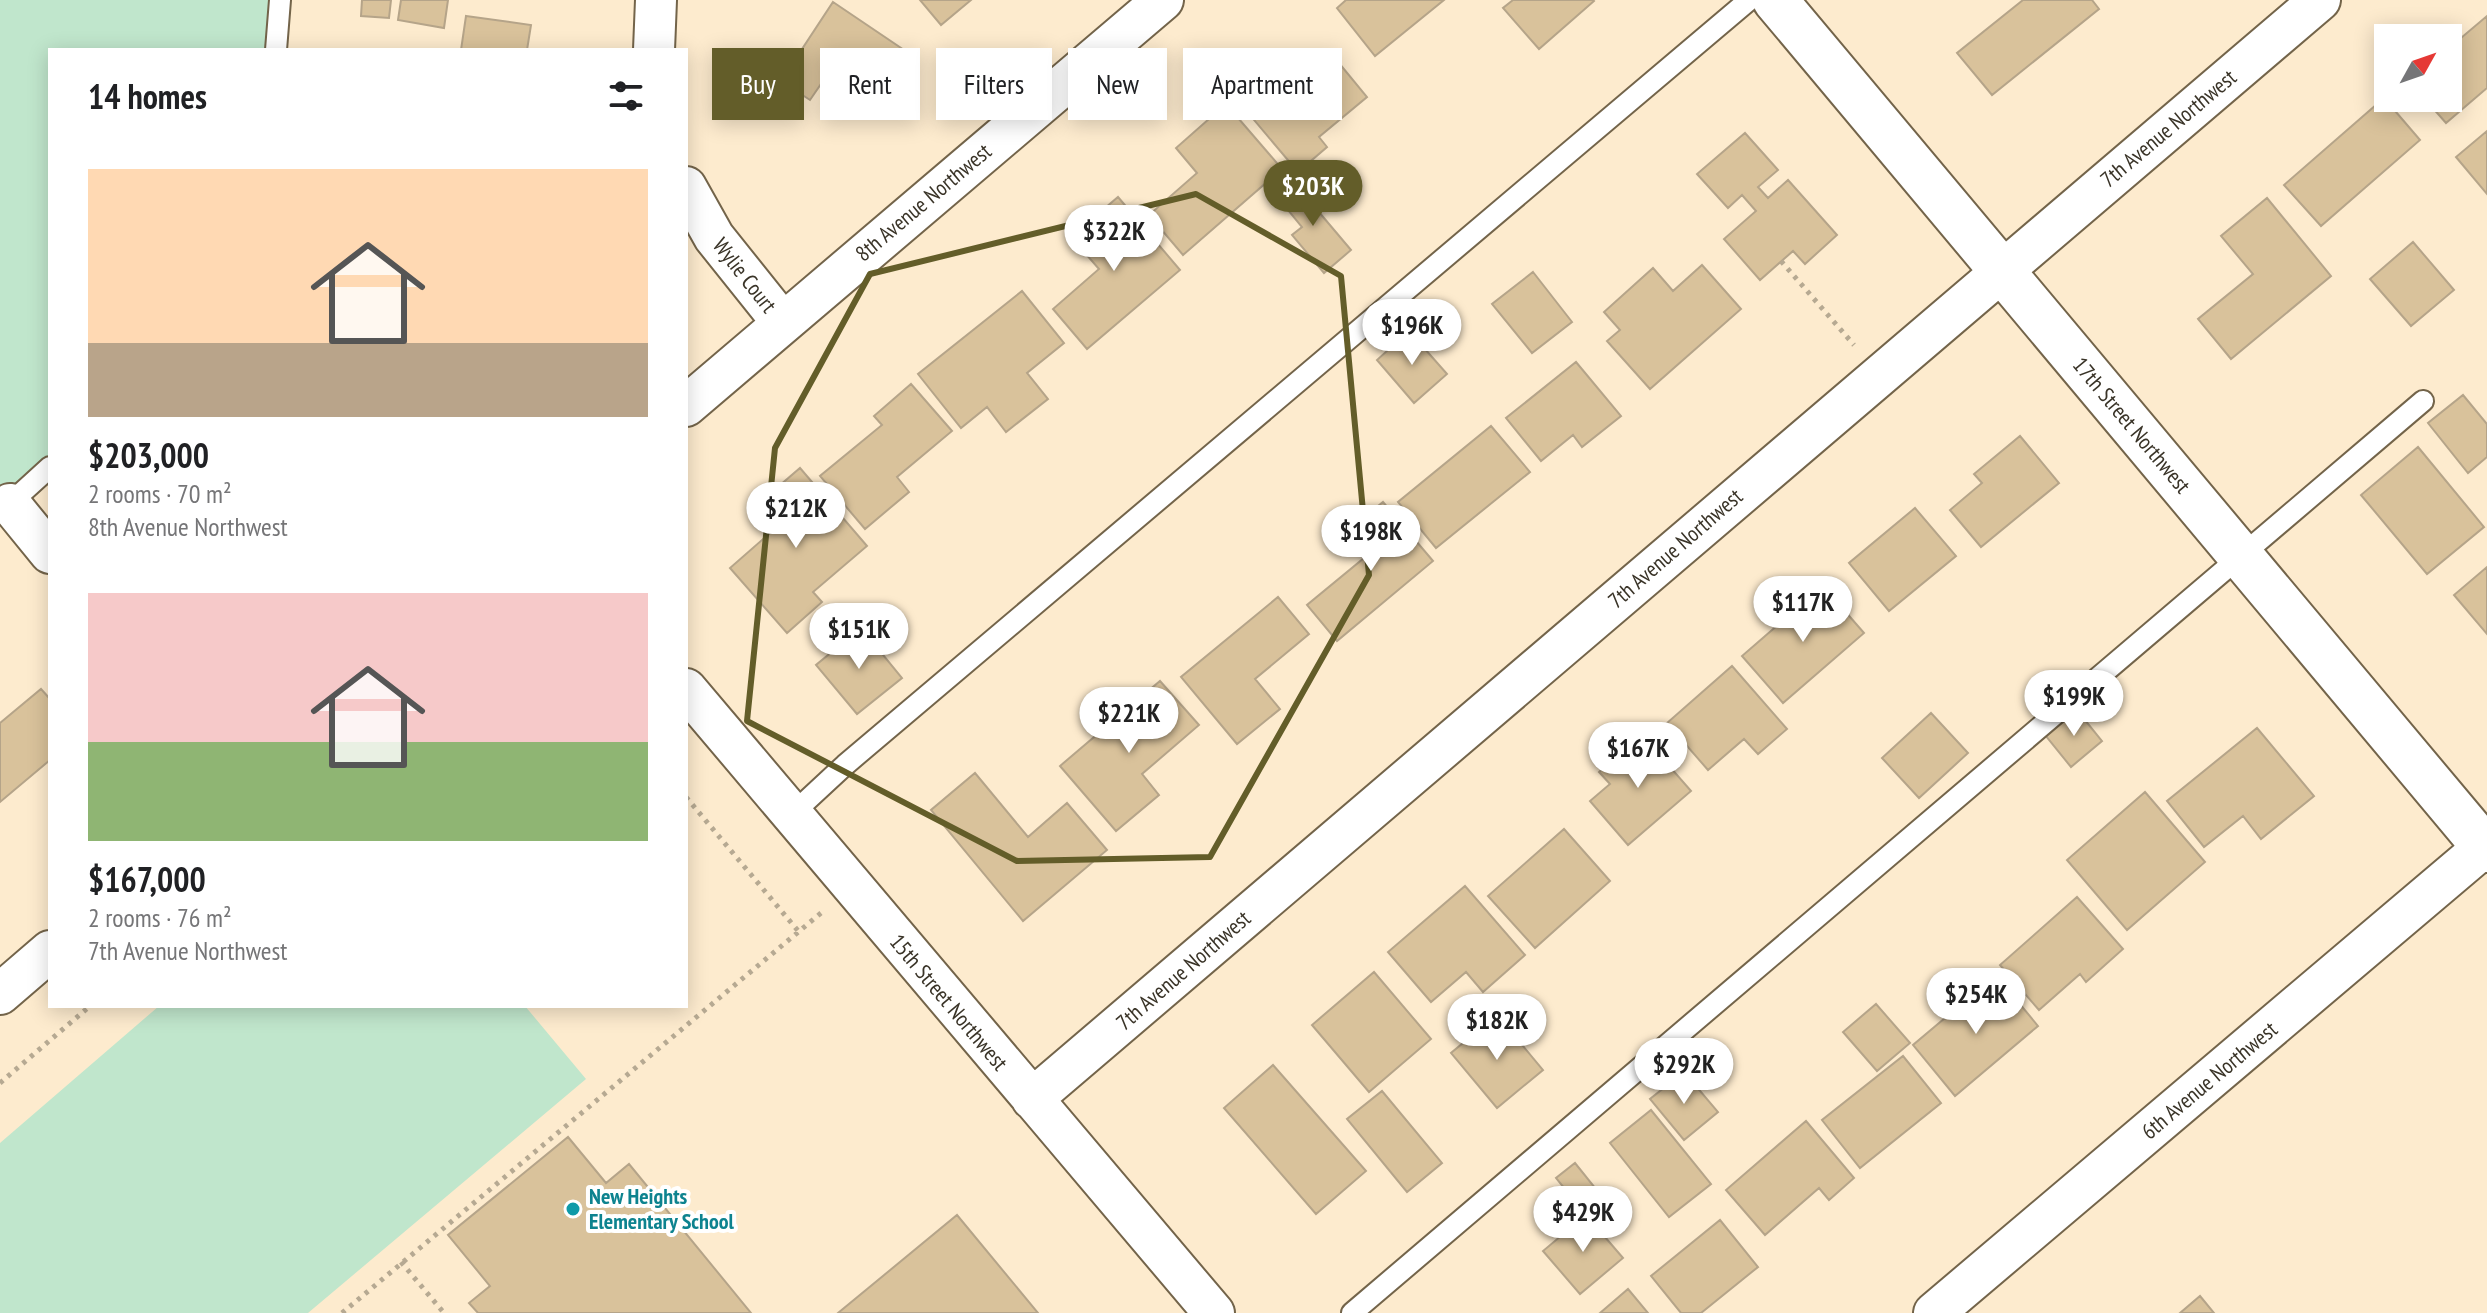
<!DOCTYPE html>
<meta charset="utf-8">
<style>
body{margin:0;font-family:"PT Sans Narrow",sans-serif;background:#f2f2f2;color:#202124;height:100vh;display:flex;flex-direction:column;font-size:30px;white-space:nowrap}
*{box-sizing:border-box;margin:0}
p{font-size:26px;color:#757577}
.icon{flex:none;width:44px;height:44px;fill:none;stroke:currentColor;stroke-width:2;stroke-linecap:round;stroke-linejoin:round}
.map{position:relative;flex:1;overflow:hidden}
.drawer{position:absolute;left:48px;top:48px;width:640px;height:960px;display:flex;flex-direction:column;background:#fff;border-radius:0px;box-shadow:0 4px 20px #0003}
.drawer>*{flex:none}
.banner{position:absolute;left:712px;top:48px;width:760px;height:72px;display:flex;gap:16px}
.needle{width:52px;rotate:50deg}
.controls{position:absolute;left:2374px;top:24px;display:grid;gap:16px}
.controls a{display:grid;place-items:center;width:88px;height:88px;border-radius:0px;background:#fff;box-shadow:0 4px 20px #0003;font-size:40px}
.price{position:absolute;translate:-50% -68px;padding:0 18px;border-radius:28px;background:#fff;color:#222;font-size:26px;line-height:52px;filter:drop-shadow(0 2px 4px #0008)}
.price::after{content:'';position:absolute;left:50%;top:48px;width:24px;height:18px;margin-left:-12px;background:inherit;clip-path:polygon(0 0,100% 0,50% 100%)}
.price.current{background:#635d29;color:#fff}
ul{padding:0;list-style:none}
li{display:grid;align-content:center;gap:16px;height:424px;padding:0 40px}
li span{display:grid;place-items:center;height:248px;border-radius:0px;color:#555}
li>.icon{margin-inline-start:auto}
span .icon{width:144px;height:144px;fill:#fffc;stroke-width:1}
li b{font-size:34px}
h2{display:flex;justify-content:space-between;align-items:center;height:96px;padding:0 40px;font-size:34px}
.pill{padding:0 28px;border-radius:0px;background:#fff;box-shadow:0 4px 20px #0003;font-size:28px;line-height:72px}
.pill.current{background:#635d29;color:#fff}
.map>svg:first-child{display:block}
</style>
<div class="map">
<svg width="2487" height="1313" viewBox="0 0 2487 1313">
<rect width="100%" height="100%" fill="#fdebce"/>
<path fill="#c0e6cc" d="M0 0H274L269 50H50V466L0 505Z
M159 1006H525L586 1079 308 1313H0V1143Z"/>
<path fill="#d9c29b" stroke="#b5a489" stroke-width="2" d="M362 0H391L389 18 361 16Z
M401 0H448L444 28 398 20Z
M920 0H971L941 25Z
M1346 0H1444L1375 56 1337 8Z
M1513 0H1593L1594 1 1539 49 1503 8Z
M2023 0H2092L2099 9 1992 95 1957 53Z
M833 2 907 52 865 114 821 84 810 100 781 81Z
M466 16 531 25 527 50H461Z
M2487 16V88L2446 123 2424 98H2448V49Z
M1334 57 1367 97 1319 137 1327 147 1298 172 1233 95 1269 66 1292 93Z
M2384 98 2420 140 2321 226 2284 185Z
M1226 104 1282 169 1183 255 1149 215 1197 173 1176 148Z
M2487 131V194L2456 157Z
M1745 133 1778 170 1758 187 1768 198 1788 180 1837 235 1805 264 1793 251 1760 280 1724 239 1756 211 1742 195 1728 208 1697 174Z
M1291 179 1351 250 1324 273 1292 235 1302 227 1274 193Z
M1118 197 1180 270 1087 349 1053 309 1099 269 1071 237Z
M2267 198 2331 276 2231 359 2198 319 2253 274 2221 236Z
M2413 242 2454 290 2411 326 2370 279Z
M1702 265 1741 309 1650 389 1607 341 1620 330 1604 312 1653 268 1673 291Z
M1533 272 1572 322 1532 353 1492 304Z
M1022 291 1064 343 1027 373 1048 399 1006 432 987 407 961 428 918 374Z
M1409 331 1447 374 1414 403 1377 360Z
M1576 362 1621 416 1582 447 1573 435 1541 461 1506 418Z
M911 384 952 431 897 477 909 492 865 529 820 476 882 425 874 416Z
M2463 395 2487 424V457L2468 473 2428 423Z
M1491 426 1530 472 1436 548 1398 502Z
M2020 436 2059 483 1981 547 1950 510 1982 483 1974 474Z
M2418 447 2484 527 2427 574 2361 495Z
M800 468 867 546 813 592 822 602 787 633 730 568 770 533 750 511Z
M1383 502 1433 561 1337 641 1307 605 1370 553 1350 529Z
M1915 508 1956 556 1889 611 1849 563Z
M2487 567V634L2454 595Z
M1823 586 1864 633 1783 703 1742 656Z
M1278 597 1309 634 1255 679 1280 709 1237 744 1181 677Z
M861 628 902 678 857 714 816 665Z
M1732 666 1787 729 1758 754 1744 739 1708 770 1667 723Z
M1160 681 1199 725 1142 774 1159 795 1116 831 1060 766Z
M41 689 50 699V760L0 802V723Z
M2076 709 2102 741 2071 767 2045 735Z
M1931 713 1968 753 1919 798 1882 758Z
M2257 728 2314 796 2261 839 2243 816 2204 847 2167 801Z
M1642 735 1691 791 1628 845 1590 801 1610 784 1599 772Z
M975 773 1028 837 1067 803 1107 850 1023 921 931 810Z
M2145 792 2205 862 2127 930 2067 860Z
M1564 829 1610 881 1535 948 1488 896Z
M1465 886 1525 955 1483 992 1466 972 1431 1002 1388 952Z
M2077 897 2123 949 2086 982 2080 974 2039 1010 2000 965Z
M1374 972 1431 1039 1369 1092 1312 1025Z
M1996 975 2038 1026 1955 1096 1913 1045Z
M1876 1004 1910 1043 1877 1071 1843 1032Z
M1497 1015 1543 1070 1497 1108 1451 1053Z
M1903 1056 1941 1103 1860 1168 1822 1120Z
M1273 1065 1366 1171 1316 1214 1224 1108Z
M1684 1072 1718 1112 1684 1140 1650 1099Z
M1382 1091 1442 1163 1407 1192 1347 1119Z
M1651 1110 1711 1184 1669 1217 1610 1143Z
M1806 1121 1854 1178 1829 1200 1819 1188 1765 1235 1726 1190Z
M568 1137 606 1183 629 1164 751 1313H478L469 1303 490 1286 448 1235Z
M1575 1163 1600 1194 1581 1209 1556 1178Z
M957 1215 1038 1313H838Z
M1586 1215 1623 1258 1580 1294 1543 1251Z
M1720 1220 1758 1267 1701 1313H1681L1651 1276Z
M1628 1289 1648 1313H1600Z
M2200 1296 2214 1313H2180Z"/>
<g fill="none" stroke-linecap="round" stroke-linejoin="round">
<defs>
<path id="lane" d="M276 50 280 0
M6 507 50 467
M790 816 845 765 1749 0
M1352 1313 2423 401"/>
<path id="street" d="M654 50 656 0
M686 187 714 237 782 322
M686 406 1163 0
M10 504 50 553
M686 689 1214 1313
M0 994 50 951
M1032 1099 2320 0
M1934 1313 2484 847"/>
<path id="secondary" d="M1775 0 2487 850"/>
</defs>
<use href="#lane" stroke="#73644a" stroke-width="24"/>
<use href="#street" stroke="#73644a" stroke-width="44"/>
<use href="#secondary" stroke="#73644a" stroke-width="48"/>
<path stroke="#b6a992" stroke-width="5" stroke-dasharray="4 6" stroke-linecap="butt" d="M1781 261 1854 345
M686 797 799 932
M0 1083 90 1006
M401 1262 444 1313
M342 1313 821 913"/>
<use href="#lane" stroke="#fff" stroke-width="20"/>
<use href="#street" stroke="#fff" stroke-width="40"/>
<use href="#secondary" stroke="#fff" stroke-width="44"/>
</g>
<path fill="none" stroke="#635d29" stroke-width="6" stroke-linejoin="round" d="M1196 194 1341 276 1369 575 1210 857 1017 861 747 721 775 448 870 274Z"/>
<circle fill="#0f9aa8" stroke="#fff" stroke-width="3" cx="573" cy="1209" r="8"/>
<g text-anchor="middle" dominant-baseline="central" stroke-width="8" stroke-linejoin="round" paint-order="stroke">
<g font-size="22" fill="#3a3428" stroke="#fff">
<text transform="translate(2168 128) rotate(-40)">7th Avenue Northwest</text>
<text transform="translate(923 202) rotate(-40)">8th Avenue Northwest</text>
<text transform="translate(745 275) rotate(52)">Wylie Court</text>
<text transform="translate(2132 425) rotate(50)">17th Street Northwest</text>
<text transform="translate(1675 548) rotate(-41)">7th Avenue Northwest</text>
<text transform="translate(1183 970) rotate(-41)">7th Avenue Northwest</text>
<text transform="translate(949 1002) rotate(50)">15th Street Northwest</text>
<text transform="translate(2209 1080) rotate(-40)">6th Avenue Northwest</text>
</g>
<g font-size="22" font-weight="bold" fill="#0d838f" stroke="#fff" text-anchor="start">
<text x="589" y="1196">New Heights<tspan x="589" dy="25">Elementary School</tspan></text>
</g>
</g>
</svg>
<div class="controls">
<a><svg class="needle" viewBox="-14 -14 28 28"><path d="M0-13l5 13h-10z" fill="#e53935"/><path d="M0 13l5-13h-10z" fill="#757577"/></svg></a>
</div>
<b class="price current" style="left:1313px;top:228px">$203K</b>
<b class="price" style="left:1114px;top:273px">$322K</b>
<b class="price" style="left:1412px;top:367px">$196K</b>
<b class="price" style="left:796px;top:550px">$212K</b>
<b class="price" style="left:1371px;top:573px">$198K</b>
<b class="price" style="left:1803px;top:644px">$117K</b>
<b class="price" style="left:859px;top:671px">$151K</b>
<b class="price" style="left:2074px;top:738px">$199K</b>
<b class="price" style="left:1129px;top:755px">$221K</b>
<b class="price" style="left:1638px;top:790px">$167K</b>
<b class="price" style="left:1976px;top:1036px">$254K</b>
<b class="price" style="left:1497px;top:1062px">$182K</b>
<b class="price" style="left:1684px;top:1106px">$292K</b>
<b class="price" style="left:1583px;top:1254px">$429K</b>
<div class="banner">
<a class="pill current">Buy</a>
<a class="pill">Rent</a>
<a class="pill">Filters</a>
<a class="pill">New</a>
<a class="pill">Apartment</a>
</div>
<section class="drawer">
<h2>14 homes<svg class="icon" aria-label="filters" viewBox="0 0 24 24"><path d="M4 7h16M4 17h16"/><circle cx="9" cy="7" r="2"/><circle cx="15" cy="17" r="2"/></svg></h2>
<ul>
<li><span style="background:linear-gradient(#ffd9b3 70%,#b9a48a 0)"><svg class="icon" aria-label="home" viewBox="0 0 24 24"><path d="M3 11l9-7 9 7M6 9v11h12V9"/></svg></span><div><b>$203,000</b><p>2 rooms · 70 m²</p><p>8th Avenue Northwest</p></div></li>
<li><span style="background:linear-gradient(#f6c9c9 60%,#8fb573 0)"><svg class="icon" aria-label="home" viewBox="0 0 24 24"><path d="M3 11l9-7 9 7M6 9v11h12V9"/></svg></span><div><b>$167,000</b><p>2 rooms · 76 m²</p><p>7th Avenue Northwest</p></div></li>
</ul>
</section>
</div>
